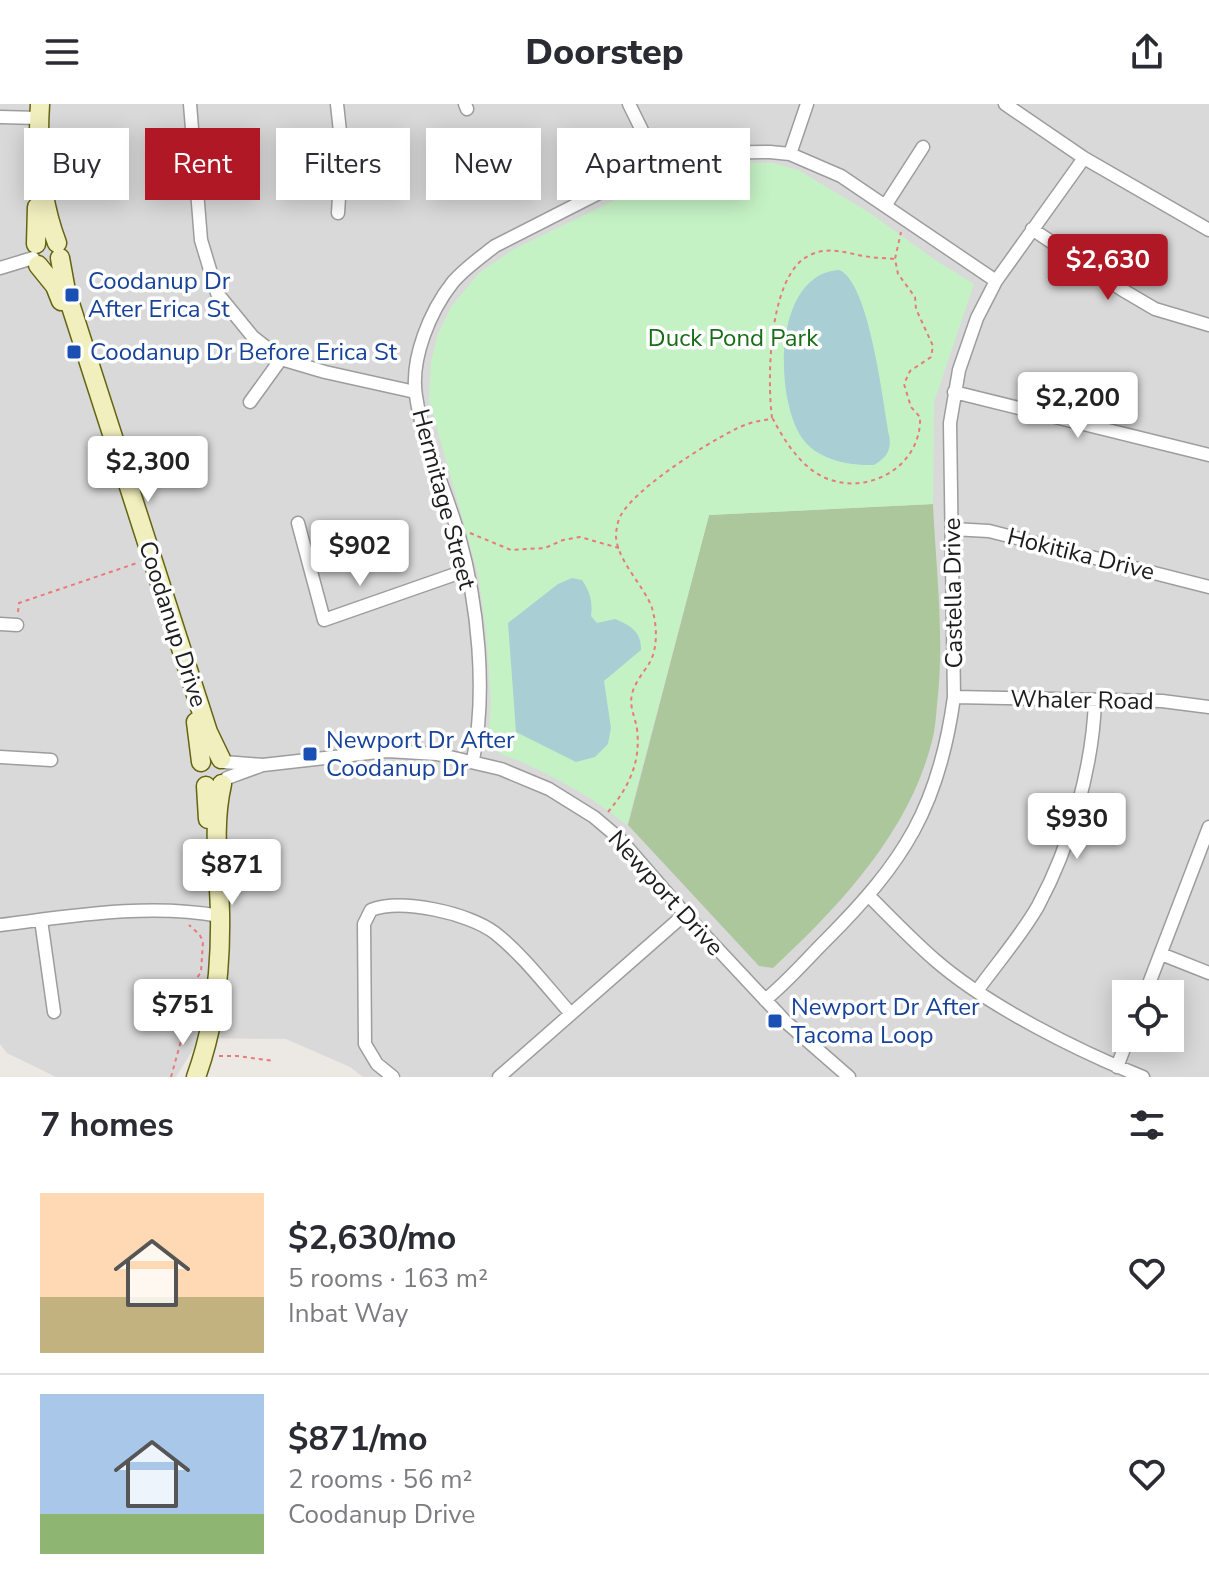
<!DOCTYPE html>
<meta charset="utf-8">
<style>
body{margin:0;font-family:"Nunito Sans",sans-serif;background:#f7f7f7;color:#2b2b33;height:100vh;display:flex;flex-direction:column;font-size:30px;white-space:nowrap}
*{box-sizing:border-box;margin:0}
p{font-size:26px;color:#7c7c81}
.icon{flex:none;width:44px;height:44px;fill:none;stroke:currentColor;stroke-width:2;stroke-linecap:round;stroke-linejoin:round}
.map{position:relative;height:973px;overflow:hidden}
.side{display:flex;flex-direction:column;background:#fff;flex:1}
.side>*{flex:none}
.top-card{position:absolute;left:24px;top:24px;width:800px;height:72px;display:flex;gap:16px}
.tools{position:absolute;left:1112px;top:876px;display:grid;gap:16px}
.tools a{display:grid;place-items:center;width:72px;height:72px;border-radius:0px;background:#fff;box-shadow:0 4px 20px #0003;font-size:40px}
.price{position:absolute;translate:-50% -68px;padding:0 18px;border-radius:8px;background:#fff;color:#222;font-size:26px;line-height:52px;filter:drop-shadow(0 2px 4px #0008)}
.price::after{content:'';position:absolute;left:50%;top:48px;width:24px;height:18px;margin-left:-12px;background:inherit;clip-path:polygon(0 0,100% 0,50% 100%)}
.price.on{background:#b01826;color:#fff}
ul{padding:0;list-style:none}
li{display:flex;align-items:center;gap:24px;height:200px;padding:0 40px}
li+li{border-top:2px solid #e1e1e2}
li span{display:grid;place-items:center;flex:none;width:224px;height:160px;border-radius:0px;color:#555}
li>.icon{margin-inline-start:auto}
span .icon{width:96px;height:96px;fill:#fffc;stroke-width:1}
li b{font-size:34px}
h2{display:flex;justify-content:space-between;align-items:center;height:96px;padding:0 40px;font-size:34px}
.chip{padding:0 28px;border-radius:0px;background:#fff;box-shadow:0 4px 20px #0003;font-size:28px;line-height:72px}
.chip.on{background:#b01826;color:#fff}
header{display:flex;justify-content:space-between;align-items:center;height:104px;padding:0 40px;background:#fff;font-size:36px;font-weight:800}
.map>svg:first-child{display:block}
</style>
<header><svg class="icon" aria-label="menu" viewBox="0 0 24 24"><path d="M4 6h16M4 12h16M4 18h16"/></svg>Doorstep<svg class="icon" aria-label="share" viewBox="0 0 24 24"><path d="M12 15V3M7 8l5-5 5 5M5 13v7h14v-7"/></svg></header>
<div class="map">
<svg width="1209" height="973" viewBox="0 0 1209 973">
<rect width="100%" height="100%" fill="#ece8e3"/>
<path fill="#dad9d9" fill-rule="evenodd" d="M0 0H1209V973H363L350 963 286 935 200 934 176 973H56L7 949 0 940ZM1126 890H1170V934H1126Z"/>
<path fill="#adc79d" d="M933 400C936 467 945 533 937 601 936 613 935 626 932 637 910 727 839 803 773 864L759 862 628 721 709 411Z"/>
<path fill="#c5f2c5" d="M720 58 773 59 798 66 870 109 935 156 974 180 934 298 933 400 709 411 627 721C597 697 562 676 526 660 512 653 500 652 488 641L491 597 486 526 478 470 429 296 431 258 438 230 451 203 479 169 514 145 671 69Z"/>
<path fill="#a9cfd5" d="M839 166C869 177 883 298 889 331 892 345 887 354 874 361 850 362 817 356 802 334 774 293 773 170 839 166Z
M572 474 582 476C590 488 593 498 591 512L597 519 615 515C630 521 642 528 641 546L604 577 611 624 608 640 595 653 576 658 516 628 508 519 558 480Z"/>
<g fill="none" stroke-linecap="round" stroke-linejoin="round">
<defs>
<path id="minor" d="M190 0 201 136 217 189 253 233 281 255 325 268 415 288
M337 0 342 46 338 109
M465 0 467 5
M629 0 658 59
M1005 0 1084 54 1209 126
M0 13 39 14
M790 50 807 0
M885 102 923 43
M1032 125 1121 185 1155 205 1209 221
M0 164 33 154
M954 288 1209 351
M250 298 281 255
M298 419 324 516 467 466
M952 425 989 427 1209 483
M0 520 17 521
M954 593 1162 597 1209 603
M0 653 51 656
M473 656C487 587 478 500 459 432 446 386 423 340 416 292 410 255 430 207 453 178 465 164 481 153 495 142L658 59 695 49 770 48 790 50 841 72 996 177
M224 658 263 661 387 647 437 650 501 665 549 685 594 713 620 735 685 810 786 918 849 973
M227 674 260 662
M869 792C891 814 912 836 935 856 988 902 1078 947 1143 973
M41 816 54 908
M0 821C73 812 147 799 220 812
M1161 850 1209 869
M977 887C997 859 1021 832 1038 802 1070 743 1093 663 1095 596
M1145 890 1209 723
M765 896C787 878 806 856 826 836 904 758 939 703 954 593L950 319 959 266 977 214 996 177 1084 54
M1117 963 1128 934
M393 973 377 960 365 940 364 820 371 806C401 794 469 809 495 829 523 851 547 883 571 910
M499 973 685 810"/>
<path id="secondary" d="M40 0C37 47 40 95 57 139
M36 140 37 103
M60 154 66 187 208 628 221 655
M38 161 55 182 61 197
M196 618 201 658
M206 682 208 715
M196 973C215 921 221 864 220 809 219 766 212 723 222 680"/>
</defs>
<use href="#minor" stroke="#9d9d9d" stroke-width="15"/>
<use href="#secondary" stroke="#636512" stroke-width="21"/>
<path stroke="#e87a79" stroke-width="2" stroke-dasharray="4 4" stroke-linecap="butt" d="M772 314C767 276 768 170 810 151 829 142 845 149 864 152 874 154 885 154 895 155
M470 429 511 446 545 444 563 436 580 433 619 444
M18 508 19 499 137 459
M608 708C629 683 641 658 637 625 635 612 629 603 632 590 635 578 644 568 650 558 658 543 657 521 652 504 644 481 614 454 616 428 617 424 618 415 621 411 636 384 704 341 732 327 744 320 759 316 773 315 785 338 804 368 831 376 874 390 922 359 920 313L911 303 904 280 910 267 931 253 933 242 916 205 915 193 898 170 895 155 901 128
M219 952H237L274 957
M171 973 189 908 193 880 201 868 203 837 199 830 189 821"/>
<use href="#minor" stroke="#fff" stroke-width="12"/>
<use href="#secondary" stroke="#f1efbd" stroke-width="18"/>
</g>
<g fill="#1a4fb4" stroke="#fff" stroke-width="3">
<rect x="64" y="183" width="16" height="16" rx="4"/>
<rect x="66" y="240" width="16" height="16" rx="4"/>
<rect x="302" y="642" width="16" height="16" rx="4"/>
<rect x="767" y="909" width="16" height="16" rx="4"/>
</g>
<g text-anchor="middle" dominant-baseline="central" stroke-width="7" stroke-linejoin="round" paint-order="stroke">
<g font-size="24" fill="#164399" stroke="#fff" text-anchor="start">
<text x="88" y="177">Coodanup Dr<tspan x="88" dy="28">After Erica St</tspan></text>
<text x="90" y="248">Coodanup Dr Before Erica St</text>
<text x="326" y="636">Newport Dr After<tspan x="326" dy="28">Coodanup Dr</tspan></text>
<text x="791" y="903">Newport Dr After<tspan x="791" dy="28">Tacoma Loop</tspan></text>
</g>
<g font-size="24" fill="#196c18" stroke="#fff">
<text x="733" y="234">Duck Pond Park</text>
</g>
<g font-size="24" fill="#1c1c1c" stroke="#fff">
<text transform="translate(444 395) rotate(75)">Hermitage Street</text>
<text transform="translate(1081 450) rotate(14)">Hokitika Drive</text>
<text transform="translate(953 489) rotate(-91)">Castella Drive</text>
<text transform="translate(173 520) rotate(72)">Coodanup Drive</text>
<text transform="translate(1082 596) rotate(1)">Whaler Road</text>
<text transform="translate(666 789) rotate(48)">Newport Drive</text>
</g>
</g>
</svg>
<div class="tools">
<a><svg class="icon" aria-label="locate" viewBox="0 0 24 24"><circle cx="12" cy="12" r="6"/><path d="M12 2v4M12 18v4M2 12h4M18 12h4"/></svg></a>
</div>
<b class="price on" style="left:1108px;top:198px">$2,630</b>
<b class="price" style="left:1078px;top:336px">$2,200</b>
<b class="price" style="left:148px;top:400px">$2,300</b>
<b class="price" style="left:360px;top:484px">$902</b>
<b class="price" style="left:1077px;top:757px">$930</b>
<b class="price" style="left:232px;top:803px">$871</b>
<b class="price" style="left:183px;top:943px">$751</b>
<div class="top-card">
<a class="chip">Buy</a>
<a class="chip on">Rent</a>
<a class="chip">Filters</a>
<a class="chip">New</a>
<a class="chip">Apartment</a>
</div>
</div>
<section class="side">
<h2>7 homes<svg class="icon" aria-label="filters" viewBox="0 0 24 24"><path d="M4 7h16M4 17h16"/><circle cx="9" cy="7" r="2"/><circle cx="15" cy="17" r="2"/></svg></h2>
<ul>
<li><span style="background:linear-gradient(#ffd9b3 65%,#c2b280 0)"><svg class="icon" aria-label="home" viewBox="0 0 24 24"><path d="M3 11l9-7 9 7M6 9v11h12V9"/></svg></span><div><b>$2,630/mo</b><p>5 rooms · 163 m²</p><p>Inbat Way</p></div><svg class="icon" aria-label="heart" viewBox="0 0 24 24"><path d="M12 20l-8-8c-3-5 5-10 8-4 3-6 11-1 8 4z"/></svg></li>
<li><span style="background:linear-gradient(#a9c7e8 75%,#8fb573 0)"><svg class="icon" aria-label="home" viewBox="0 0 24 24"><path d="M3 11l9-7 9 7M6 9v11h12V9"/></svg></span><div><b>$871/mo</b><p>2 rooms · 56 m²</p><p>Coodanup Drive</p></div><svg class="icon" aria-label="heart" viewBox="0 0 24 24"><path d="M12 20l-8-8c-3-5 5-10 8-4 3-6 11-1 8 4z"/></svg></li>
</ul>
</section>
